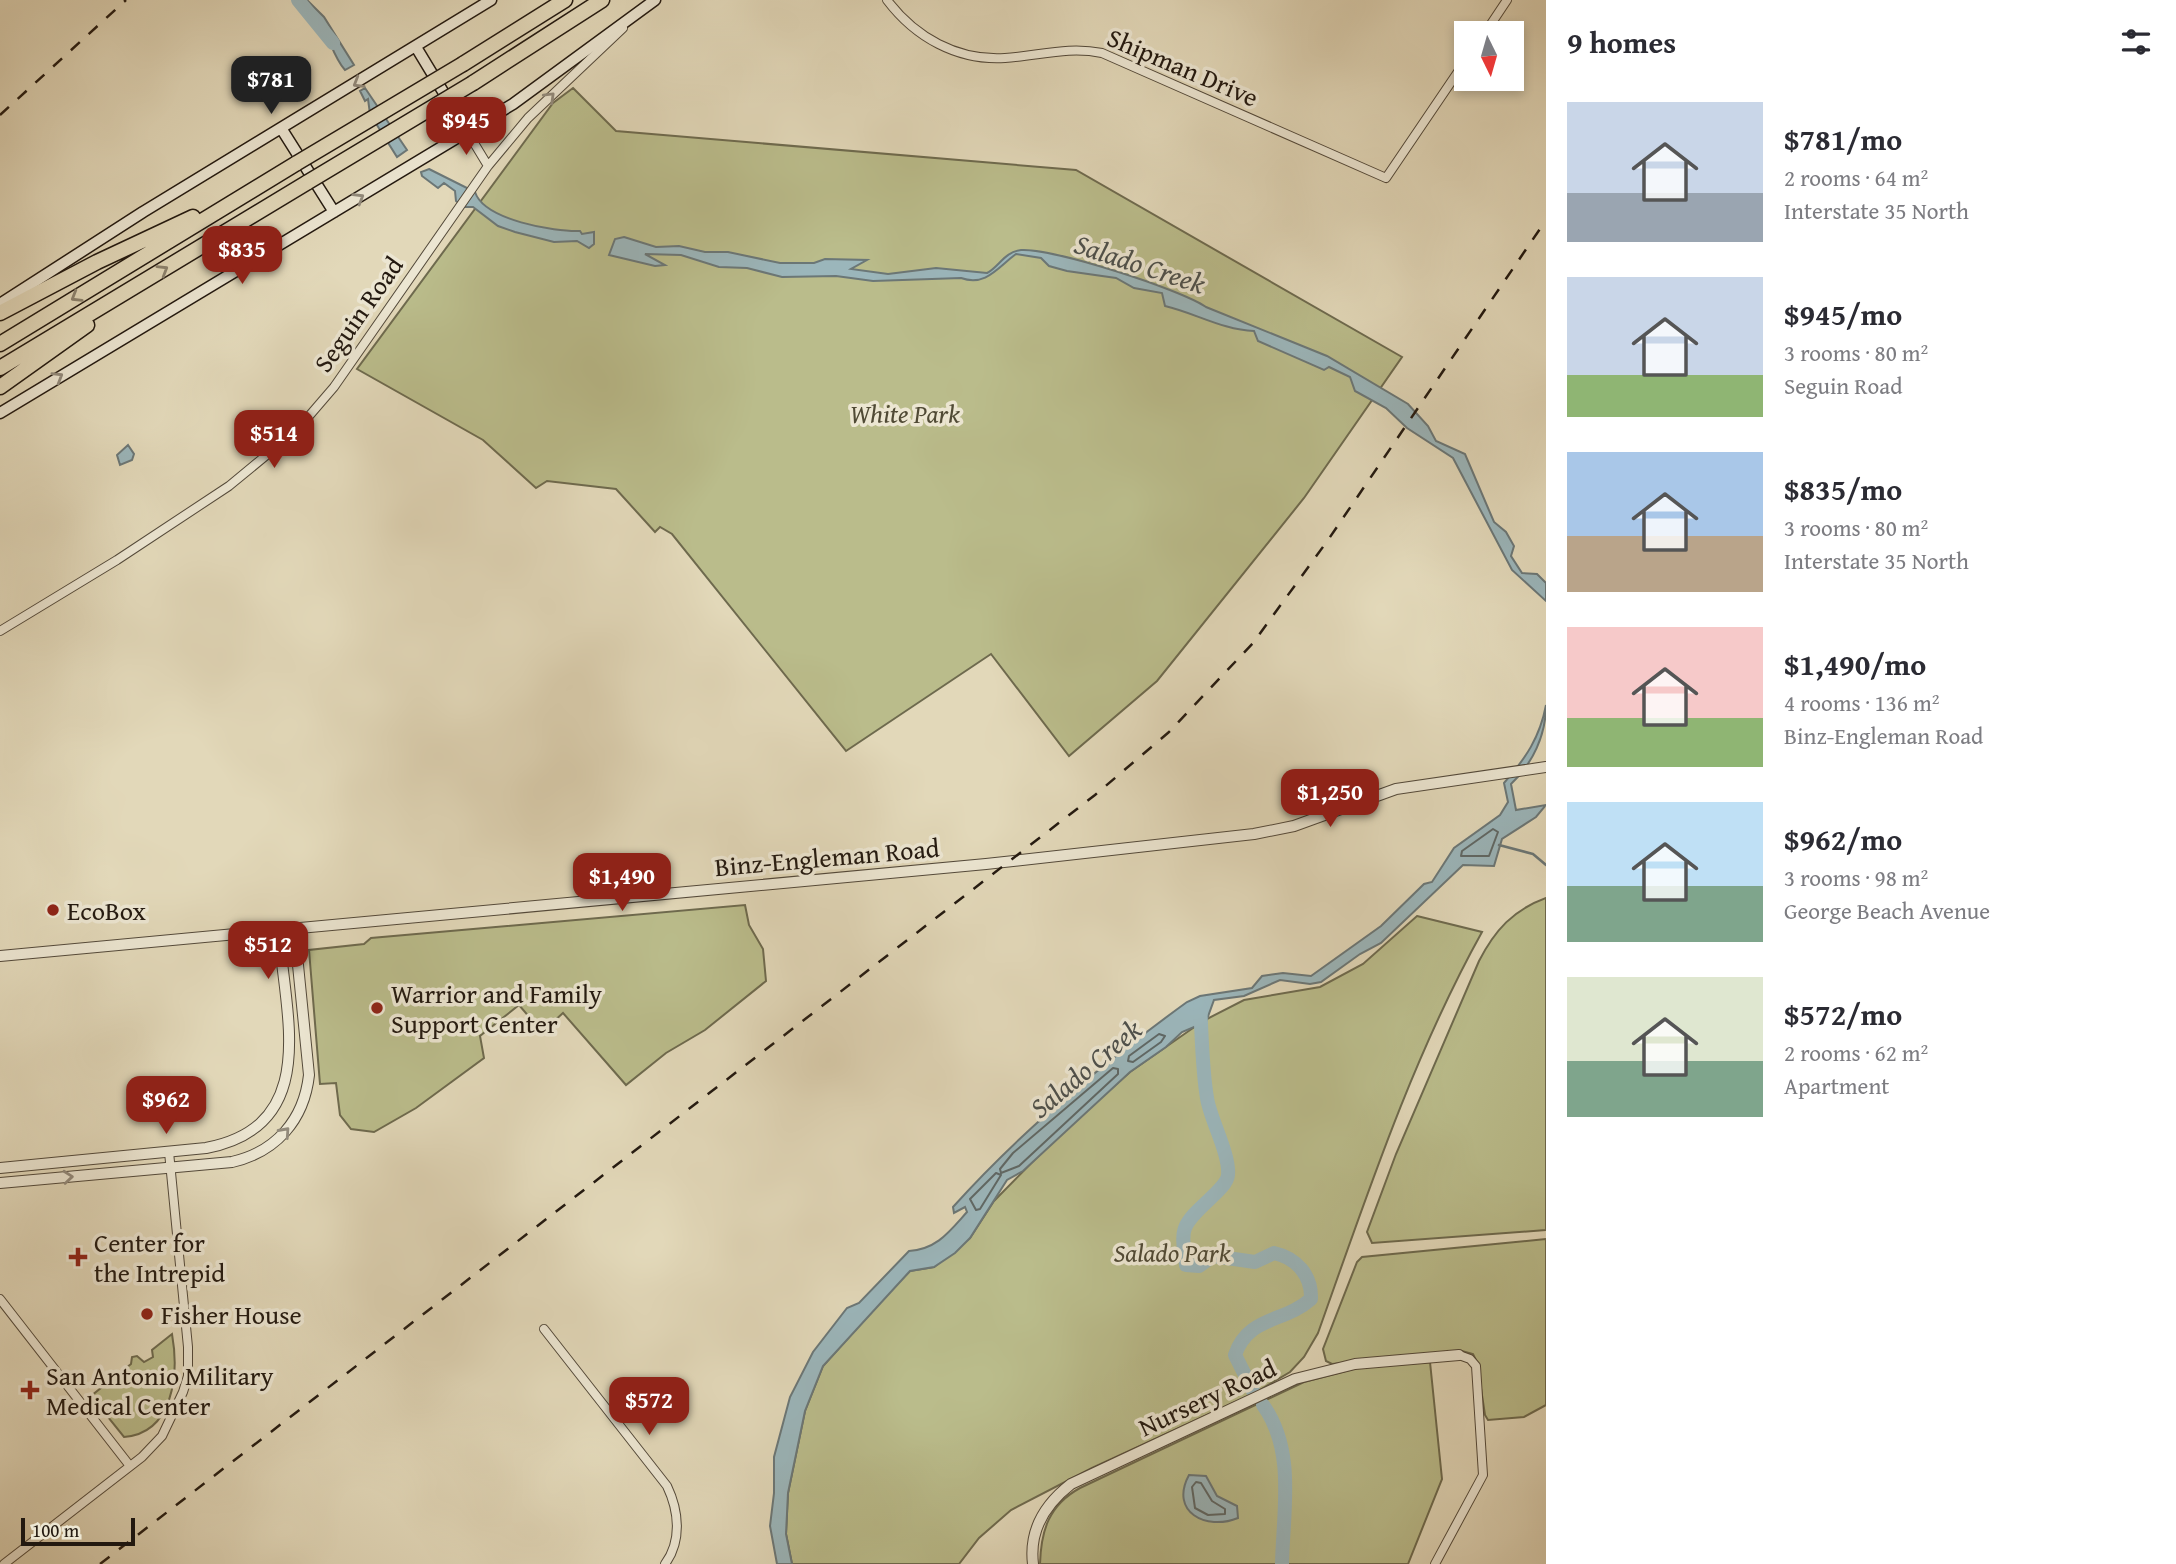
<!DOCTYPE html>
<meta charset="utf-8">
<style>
body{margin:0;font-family:"Gentium Book Plus",serif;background:#f2f2f3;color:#2b2b33;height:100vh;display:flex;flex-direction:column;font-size:26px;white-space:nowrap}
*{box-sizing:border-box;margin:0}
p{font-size:23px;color:#7c7c81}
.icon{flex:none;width:38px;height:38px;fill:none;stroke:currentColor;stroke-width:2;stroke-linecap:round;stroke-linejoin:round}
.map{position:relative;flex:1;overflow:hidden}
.details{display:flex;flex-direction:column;background:#fff;width:630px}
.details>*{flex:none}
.needle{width:46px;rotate:175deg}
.controls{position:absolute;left:1454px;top:21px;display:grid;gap:14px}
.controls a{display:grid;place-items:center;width:70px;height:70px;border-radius:0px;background:#fff;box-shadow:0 4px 10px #0003;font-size:35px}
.scale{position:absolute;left:21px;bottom:18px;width:114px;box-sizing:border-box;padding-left:7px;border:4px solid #231910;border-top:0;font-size:19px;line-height:24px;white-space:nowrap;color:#231910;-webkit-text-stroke:5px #ece6d2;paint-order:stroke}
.price{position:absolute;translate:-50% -60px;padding:0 16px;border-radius:14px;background:#8f2418;color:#fff;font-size:23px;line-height:46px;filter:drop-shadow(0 2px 4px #0008)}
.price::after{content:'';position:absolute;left:50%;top:42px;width:21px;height:16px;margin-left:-10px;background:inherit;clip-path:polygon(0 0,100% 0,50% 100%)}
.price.selected{background:#222;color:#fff}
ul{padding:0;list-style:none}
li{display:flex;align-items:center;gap:21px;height:175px;padding:0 21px}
li span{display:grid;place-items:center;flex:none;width:196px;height:140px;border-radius:0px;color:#555}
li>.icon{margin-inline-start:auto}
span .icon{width:84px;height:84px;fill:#fffc;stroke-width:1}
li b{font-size:30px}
h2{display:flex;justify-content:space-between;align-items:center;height:84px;padding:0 21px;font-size:30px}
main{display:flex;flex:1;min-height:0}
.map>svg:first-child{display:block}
</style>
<main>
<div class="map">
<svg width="1546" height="1564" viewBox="0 0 1546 1564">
<rect width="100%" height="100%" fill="#e2d8b9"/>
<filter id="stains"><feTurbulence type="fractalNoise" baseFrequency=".00286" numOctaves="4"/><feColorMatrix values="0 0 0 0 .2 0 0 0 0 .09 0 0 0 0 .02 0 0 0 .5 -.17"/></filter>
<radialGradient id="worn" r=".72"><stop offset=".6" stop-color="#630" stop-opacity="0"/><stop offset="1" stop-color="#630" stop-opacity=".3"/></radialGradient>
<path fill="#babc8b" stroke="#6e6a4e" stroke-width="2" d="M573 88 616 131 1076 170 1402 357 1304 498 1157 681 1069 756 991 654 846 751 672 534 660 527 655 532 616 489 547 481 536 488 483 440 357 369 553 103Z
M1546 898V1230L1372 1243 1367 1232 1396 1154 1479 961C1495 930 1513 910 1546 898Z
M745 905 749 925 763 949 766 981 705 1030 666 1053 626 1085 563 1013 542 1032 519 1005 480 1036 484 1058 416 1108 374 1132 351 1129 340 1115 336 1083 320 1084 309 950 364 944 371 938Z
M1417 916 1482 932C1412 1058 1366 1198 1318 1333L1304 1357 1290 1372 1253 1394 1092 1468 1011 1510 979 1538 959 1564H792L786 1534 788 1493 805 1411 823 1366 892 1289 910 1271 934 1267 970 1238 994 1201 1060 1134 1130 1072 1203 1021 1244 1000 1320 987 1363 964Z
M1546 1239V1405L1524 1417 1488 1420 1485 1415 1477 1362 1473 1354 1462 1351 1332 1364 1326 1361 1323 1349 1357 1262 1362 1257Z
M172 1334C179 1373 174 1433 124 1437L91 1396 131 1364 132 1357 137 1356 144 1362 153 1357 152 1350Z
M1430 1362 1442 1479 1408 1564H1040C1041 1530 1049 1505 1080 1488L1304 1382 1357 1368Z"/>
<path fill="#9bb6bb" stroke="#6b7777" stroke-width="2" d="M293 0H307L324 17 354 65 345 70C333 57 329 35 319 21 314 13 301 6 293 0Z
M365 88 407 150 397 157 370 114 368 99 365 101 360 91Z
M429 169 475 192C484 220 554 232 580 231L582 234 594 232V244L589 248 577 241 554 242 515 232 498 226 473 207H464L456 201 455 191 444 183 438 188 422 176 421 172Z
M624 237 656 247 679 246 705 252H728L780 263H814L825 259 867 260 851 269 888 274 936 268 987 273C999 267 1004 252 1021 250 1052 248 1180 289 1206 307L1327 356 1408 404 1428 426 1436 441 1465 454 1494 522 1506 532 1514 546 1511 556 1522 573 1537 574 1546 583V601L1512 570 1453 458 1407 428 1386 408 1355 391 1350 377 1329 367 1324 370 1258 341 1254 331C1223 330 1195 313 1165 306L1162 293 1134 288 1116 278 1067 271 1049 266 1041 258 1016 254C998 267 986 287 961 278L873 281 836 276 782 277 747 268 719 267 681 255 645 254 665 265 655 266 609 255 615 239Z
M128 445 134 454 132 460 120 465 117 455Z
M1546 705C1546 735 1533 763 1511 784L1516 810 1546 805 1536 817 1502 839 1494 866 1463 865 1381 943 1360 954 1321 982 1310 984 1280 980 1244 996 1214 1000 1206 1022 1182 1032 1166 1047 1130 1072 1023 1171 1007 1180 970 1238 955 1253 934 1267 910 1271 823 1366 805 1411 788 1493 786 1534 792 1564H777L770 1526 774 1493V1457L790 1397 813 1352 847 1308 859 1303 909 1251C937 1249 949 1232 967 1212L965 1207 954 1213 953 1207C1022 1130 1103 1063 1187 1002L1200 996 1252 988 1262 976 1283 973 1311 976 1381 926 1424 884 1432 882 1454 848 1500 815 1508 802 1504 783C1526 758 1540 737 1546 705Z
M1189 1475 1206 1476 1217 1496 1237 1506 1238 1518C1206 1531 1169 1512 1189 1475Z"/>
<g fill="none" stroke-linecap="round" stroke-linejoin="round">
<path stroke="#5f6866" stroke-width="2" d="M1493 829 1498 832 1489 856H1461L1462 851Z
M1159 1034 1165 1036 1161 1042 1133 1062 1128 1061 1129 1056Z
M1113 1068 1118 1069V1074L1019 1166 1001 1173 1000 1169 1013 1153Z
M996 1173 1001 1175 980 1209 976 1210 970 1199Z
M1196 1482 1201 1483 1212 1501 1225 1509V1514L1208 1515 1195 1508 1192 1487Z"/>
<path stroke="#6b7777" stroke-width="2.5" d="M1499 845 1533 854 1546 865"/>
<path stroke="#9bb6bb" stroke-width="14" d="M298 0 333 43
M1200 1006C1202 1036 1202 1068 1207 1098 1210 1119 1230 1154 1228 1175 1227 1190 1192 1209 1185 1228 1181 1238 1185 1255 1186 1265L1199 1266 1213 1256 1255 1262 1274 1253C1297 1258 1312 1276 1311 1299 1284 1323 1248 1316 1235 1355L1253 1391
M1263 1405C1296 1451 1283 1511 1282 1564"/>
<defs>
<path id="minor" d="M887 0C915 37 957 61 1005 58 1039 56 1067 46 1102 53L1386 178 1466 60
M1485 33 1507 0
M468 133 488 166
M0 631 117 560 229 486 297 430 334 387 488 166 528 118 623 28
M0 1299 130 1466
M544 1329 667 1486C679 1511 682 1541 665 1564
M4 1564 142 1457 162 1436 183 1392 188 1376V1347L169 1152
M1435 1564 1483 1475 1476 1366 1470 1359 1459 1355"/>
<path id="tertiary" d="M233 936C250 941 270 944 280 961
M0 956 986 864 1254 834 1294 826 1396 789 1546 767
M0 1168 206 1148C316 1127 288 1025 280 945L286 929
M0 1183 232 1162C276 1152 304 1120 309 1075L296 945 286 929
M1033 1564C1029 1531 1044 1505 1071 1484L1295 1379 1355 1364 1459 1355"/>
<path id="secondary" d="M416 47 468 133
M281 128 334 212
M0 304 143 212 491 0
M0 413 513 104 655 0"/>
<path id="motorway" d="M463 64 565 0
M473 83 602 0
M0 313 97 262 193 217
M0 344 297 163
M0 368 308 182
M0 387 87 325"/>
</defs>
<use href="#minor" stroke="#53493a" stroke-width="10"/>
<use href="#tertiary" stroke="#53493a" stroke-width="12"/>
<use href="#secondary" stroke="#231910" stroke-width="13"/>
<use href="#motorway" stroke="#231910" stroke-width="17"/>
<use href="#minor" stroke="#ece6d2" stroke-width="8"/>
<use href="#tertiary" stroke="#ece6d2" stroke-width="10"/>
<use href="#secondary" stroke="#ece6d2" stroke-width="10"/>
<use href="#motorway" stroke="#e2d8b9" stroke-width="14"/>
<path stroke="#231910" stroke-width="2.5" stroke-dasharray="12 12" stroke-linecap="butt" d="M0 115 126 0
M100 1564 1095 795 1169 732 1253 643 1328 540 1546 220"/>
<defs>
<path id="motorway-bridge" d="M297 163 463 64
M308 182 473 83"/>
</defs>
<use href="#motorway-bridge" stroke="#231910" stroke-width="17" stroke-linecap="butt"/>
<use href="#motorway-bridge" stroke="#e2d8b9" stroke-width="14"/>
</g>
<defs><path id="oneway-chevron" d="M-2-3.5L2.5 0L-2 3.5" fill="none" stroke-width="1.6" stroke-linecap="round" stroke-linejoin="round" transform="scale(1.75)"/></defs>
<g stroke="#928a7b">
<use href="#oneway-chevron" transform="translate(358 83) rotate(149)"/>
<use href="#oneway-chevron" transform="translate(550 97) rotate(-44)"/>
<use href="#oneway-chevron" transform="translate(359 198) rotate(-31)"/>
<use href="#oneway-chevron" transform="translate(58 377) rotate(-31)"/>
<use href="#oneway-chevron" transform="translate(285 1132) rotate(-48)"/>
<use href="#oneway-chevron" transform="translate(68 1177) rotate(-5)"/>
</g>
<g stroke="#8c826d">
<use href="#oneway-chevron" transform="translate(163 270) rotate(-31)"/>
<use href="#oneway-chevron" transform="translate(76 297) rotate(149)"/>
</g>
<g fill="#8f2418" stroke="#ece6d2" stroke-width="2.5">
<circle cx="53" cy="910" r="7"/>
<circle cx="377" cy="1008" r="7"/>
<path d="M74.5 1246.5h7v7h7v7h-7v7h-7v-7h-7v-7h7z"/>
<circle cx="147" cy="1314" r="7"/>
<path d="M26.5 1379.5h7v7h7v7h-7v7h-7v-7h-7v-7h7z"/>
</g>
<g text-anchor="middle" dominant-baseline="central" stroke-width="7" stroke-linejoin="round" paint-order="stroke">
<g font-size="26" fill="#231910" stroke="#ece6d2">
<text transform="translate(1183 67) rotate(23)">Shipman Drive</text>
<text transform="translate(358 314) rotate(-55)">Seguin Road</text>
<text transform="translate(827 857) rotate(-5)">Binz-Engleman Road</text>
<text transform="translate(1207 1397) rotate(-25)">Nursery Road</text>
</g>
<g font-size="26" font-style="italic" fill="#504a35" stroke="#ece6d2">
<text x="905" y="413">White Park</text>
<text x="1172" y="1252">Salado Park</text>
</g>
<g font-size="26" fill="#231910" stroke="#ece6d2" text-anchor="start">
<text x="67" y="910">EcoBox</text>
<text x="391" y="993">Warrior and Family<tspan x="391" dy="30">Support Center</tspan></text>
<text x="94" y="1242">Center for<tspan x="94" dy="30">the Intrepid</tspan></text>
<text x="161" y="1314">Fisher House</text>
<text x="46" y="1375">San Antonio Military<tspan x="46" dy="30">Medical Center</tspan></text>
</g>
<g font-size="28" font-style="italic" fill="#4d504c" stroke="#ece6d2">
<text transform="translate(1140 263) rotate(18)">Salado Creek</text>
<text transform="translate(1085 1068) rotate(-40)">Salado Creek</text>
</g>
</g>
<rect width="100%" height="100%" filter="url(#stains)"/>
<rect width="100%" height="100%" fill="url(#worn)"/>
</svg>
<div class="controls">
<a><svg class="needle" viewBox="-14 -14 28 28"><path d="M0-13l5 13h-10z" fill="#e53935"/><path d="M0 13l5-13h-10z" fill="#7c7c81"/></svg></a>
</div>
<div class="scale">100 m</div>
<b class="price selected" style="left:271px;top:116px">$781</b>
<b class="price" style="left:466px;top:157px">$945</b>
<b class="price" style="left:242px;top:286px">$835</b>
<b class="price" style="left:274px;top:470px">$514</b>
<b class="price" style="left:1330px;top:829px">$1,250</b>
<b class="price" style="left:622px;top:913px">$1,490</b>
<b class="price" style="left:268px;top:981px">$512</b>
<b class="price" style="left:166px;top:1136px">$962</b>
<b class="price" style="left:649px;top:1437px">$572</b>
</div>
<section class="details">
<h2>9 homes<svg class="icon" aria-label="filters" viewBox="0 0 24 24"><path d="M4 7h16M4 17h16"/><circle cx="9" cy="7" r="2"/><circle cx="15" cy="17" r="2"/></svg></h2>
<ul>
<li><span style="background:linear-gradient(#c9d6e8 65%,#9aa5b1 0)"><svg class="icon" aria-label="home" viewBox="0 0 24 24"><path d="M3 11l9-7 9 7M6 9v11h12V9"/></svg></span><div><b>$781/mo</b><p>2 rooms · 64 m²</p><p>Interstate 35 North</p></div></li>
<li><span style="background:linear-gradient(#c9d6e8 70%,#8fb573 0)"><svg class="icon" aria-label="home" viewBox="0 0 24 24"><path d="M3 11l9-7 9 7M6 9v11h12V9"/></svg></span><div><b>$945/mo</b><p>3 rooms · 80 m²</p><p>Seguin Road</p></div></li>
<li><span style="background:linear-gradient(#a9c7e8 60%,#b9a48a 0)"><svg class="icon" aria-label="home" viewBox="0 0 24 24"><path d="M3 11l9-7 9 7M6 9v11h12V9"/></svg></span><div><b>$835/mo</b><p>3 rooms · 80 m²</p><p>Interstate 35 North</p></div></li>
<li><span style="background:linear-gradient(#f6c9c9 65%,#8fb573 0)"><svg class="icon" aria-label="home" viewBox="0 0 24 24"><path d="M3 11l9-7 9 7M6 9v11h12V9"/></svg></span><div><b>$1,490/mo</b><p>4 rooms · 136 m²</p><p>Binz-Engleman Road</p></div></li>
<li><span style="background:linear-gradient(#bfe0f5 60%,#7fa58c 0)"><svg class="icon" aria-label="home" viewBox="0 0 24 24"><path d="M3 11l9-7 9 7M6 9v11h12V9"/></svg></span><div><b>$962/mo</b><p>3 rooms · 98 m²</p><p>George Beach Avenue</p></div></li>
<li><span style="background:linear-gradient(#dfe7d0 60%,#7fa58c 0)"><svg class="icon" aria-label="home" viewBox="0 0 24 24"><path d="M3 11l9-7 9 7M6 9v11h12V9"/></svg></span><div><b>$572/mo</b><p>2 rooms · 62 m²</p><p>Apartment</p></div></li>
</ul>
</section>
</main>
